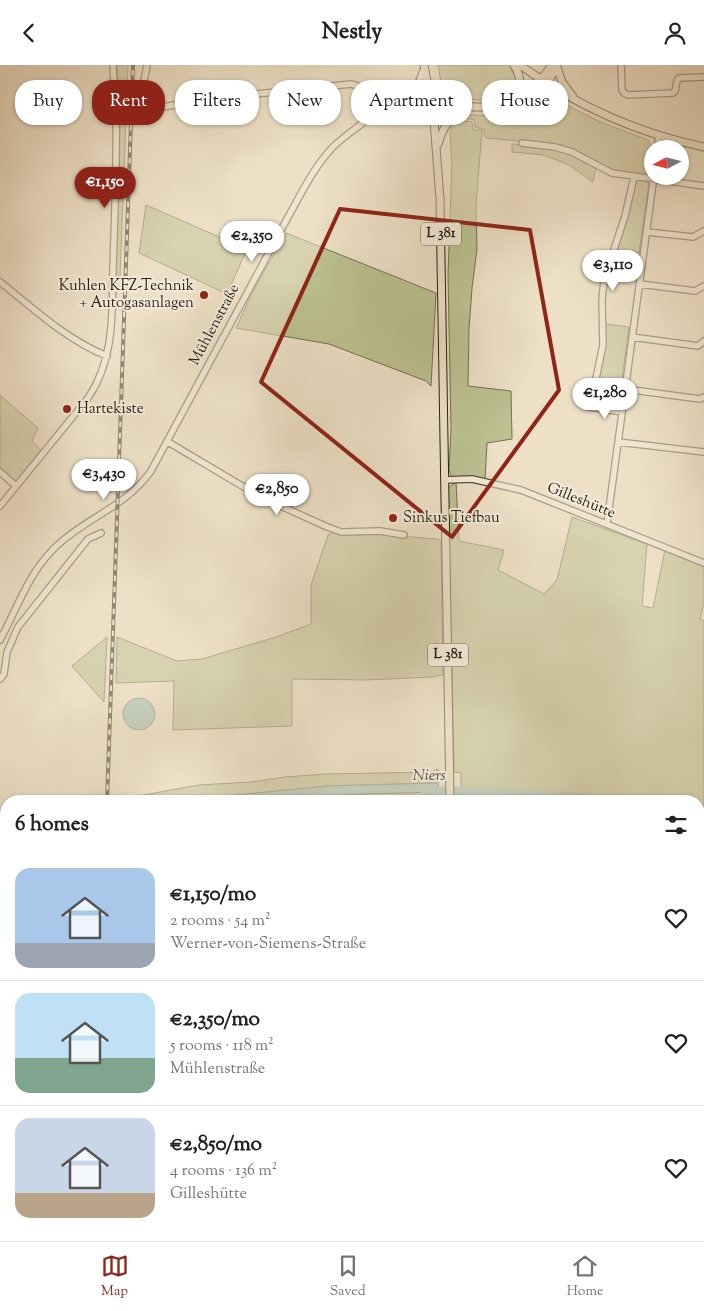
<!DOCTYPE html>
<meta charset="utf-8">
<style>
body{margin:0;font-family:"Sorts Mill Goudy",serif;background:#f2f2f2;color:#202124;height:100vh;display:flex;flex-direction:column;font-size:19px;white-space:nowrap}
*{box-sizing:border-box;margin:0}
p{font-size:16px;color:#757577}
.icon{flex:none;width:28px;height:28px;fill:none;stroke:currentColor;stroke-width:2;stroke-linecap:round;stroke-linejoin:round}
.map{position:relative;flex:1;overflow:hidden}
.drawer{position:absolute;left:0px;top:730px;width:705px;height:446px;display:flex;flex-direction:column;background:#fff;border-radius:20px 20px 0 0;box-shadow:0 1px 4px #0004}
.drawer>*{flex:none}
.hud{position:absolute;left:15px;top:15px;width:675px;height:45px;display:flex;gap:10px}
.needle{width:32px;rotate:263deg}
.controls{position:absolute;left:644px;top:75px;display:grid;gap:10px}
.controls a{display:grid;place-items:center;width:45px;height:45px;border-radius:50%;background:#fff;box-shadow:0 1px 4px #0004;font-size:25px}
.price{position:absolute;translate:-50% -42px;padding:0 11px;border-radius:18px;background:#fff;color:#222;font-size:16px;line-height:32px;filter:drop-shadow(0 1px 2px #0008)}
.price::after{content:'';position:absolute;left:50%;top:30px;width:15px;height:11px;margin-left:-8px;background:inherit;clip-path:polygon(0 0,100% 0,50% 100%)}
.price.current{background:#8f2418;color:#fff}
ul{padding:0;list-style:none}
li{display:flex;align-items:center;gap:15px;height:125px;padding:0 15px}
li+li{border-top:1px solid #e0e0e0}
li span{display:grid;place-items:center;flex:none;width:140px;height:100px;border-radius:15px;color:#555}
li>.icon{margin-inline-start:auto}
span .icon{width:60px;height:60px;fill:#fffc;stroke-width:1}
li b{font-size:21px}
h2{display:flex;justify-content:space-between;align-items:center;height:60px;padding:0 15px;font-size:21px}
.pill{padding:0 18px;border-radius:20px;background:#fff;box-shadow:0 1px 4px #0004;font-size:18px;line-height:45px}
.pill.current{background:#8f2418;color:#fff}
header{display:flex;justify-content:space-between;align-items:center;height:65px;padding:0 15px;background:#fff;font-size:22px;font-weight:700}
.dock{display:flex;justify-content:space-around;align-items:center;height:70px;border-top:1px solid #e0e0e0;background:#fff;font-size:14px;color:#757577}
.dock a{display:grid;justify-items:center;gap:2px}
.dock .current{color:#8f2418}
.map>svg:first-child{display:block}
</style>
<header><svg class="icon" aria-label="back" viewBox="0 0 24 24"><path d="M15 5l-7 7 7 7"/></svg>Nestly<svg class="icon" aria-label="person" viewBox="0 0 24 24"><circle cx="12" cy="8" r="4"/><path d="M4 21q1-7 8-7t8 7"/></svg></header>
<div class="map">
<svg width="704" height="1176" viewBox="0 0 704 1176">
<rect width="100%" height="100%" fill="#ede0c6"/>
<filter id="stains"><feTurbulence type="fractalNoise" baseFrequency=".004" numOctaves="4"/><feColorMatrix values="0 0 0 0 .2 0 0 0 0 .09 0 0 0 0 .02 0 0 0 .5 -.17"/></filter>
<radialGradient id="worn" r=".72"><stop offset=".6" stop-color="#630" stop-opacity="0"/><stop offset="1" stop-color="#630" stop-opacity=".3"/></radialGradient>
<path fill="#bcc192" stroke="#727050" d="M117 0H128L120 212H115L120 57Z
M438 0H507C547 43 454 41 443 23 440 17 440 7 438 0Z
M542 35 559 36 600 57 648 75 652 84 651 110 628 108 610 104 579 87 562 80 486 73 484 71V64L475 62 474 55C467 52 461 55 454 57L452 56C464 46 476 51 490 51 509 51 525 42 542 35Z
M466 56 472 57 473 65H482L476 141 477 184 472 223 469 264 468 321 511 326 512 374 487 378 485 415 463 411 452 413 449 405 451 364 448 210 452 97 450 67 452 60Z
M512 79 557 83 596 101 593 117 569 100 544 90 512 87Z
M639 115 649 118 639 188 617 185 635 117Z
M146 140 247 184 227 229 139 188Z
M286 168 436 228 431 321 426 316 329 279 236 263 252 228Z
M605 259 629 262 618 343 596 340 593 334 605 278Z
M0 330 38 363 32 376 42 386 19 415 13 416 0 405Z
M456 417 459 476 504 485 498 505 544 529 557 515 572 452 647 479 642 541 653 543 665 485 704 500V538L700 554 704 556V748L699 747V736H645L586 729 461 722V708L454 707 448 423Z
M336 466 436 474 441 475 443 610 433 612 366 615 292 614V661L173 665 174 616 116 618 117 572 177 596 202 594 276 572 311 559V520L328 470Z
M107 572 104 637 72 601Z
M438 704V718L327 721 177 736H110L199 720 251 717 285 712 326 709 431 707Z
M440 727 439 736H268L355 729Z
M461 729 592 736H461Z
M699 752 704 753V1176H413L415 1170H699Z
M6 894V985H4L0 959V896Z"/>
<path fill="#9abdb0" stroke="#6d7d70" d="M123 649a16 16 0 1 1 32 0a16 16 0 1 1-32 0Z
M438 718 440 727 355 729 268 736H177L327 721Z"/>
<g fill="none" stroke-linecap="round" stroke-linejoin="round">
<path stroke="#6d7d70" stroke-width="2" d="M80 1176V1170"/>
<path stroke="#9abdb0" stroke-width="10" d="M426 726 491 727 617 736
M699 750 704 751"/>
<defs>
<path id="minor" d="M147 0C145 14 136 38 153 44L200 35 351 19C364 21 373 34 380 44
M621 0 622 25 624 28 628 30 673 28C678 25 674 18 679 13L704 12
M363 25 372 50
M407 36 415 27 424 3
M522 78 555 82 572 87 612 108 704 121
M657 84 659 71
M647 167 693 172 704 166
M0 217C34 244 67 275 107 291
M640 219 695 226 704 221
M632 272 698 281 704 276
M625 324 700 334 704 332
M622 347 590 342 603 280 602 235 604 215 625 151 634 112
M168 377 259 431 325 461 341 467 380 466 404 470
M618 377 704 387
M0 407 16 421
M445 415 472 414 521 425 704 498
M0 441 88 333C115 294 112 247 113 201 115 148 117 95 116 42 116 28 113 14 113 0
M607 459 654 111
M0 575C19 540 30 503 61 477 91 451 127 440 151 406L287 154C301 129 313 103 333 82 341 74 351 67 360 60 384 41 401 33 431 37
M0 614 4 609 7 587 18 562 88 474 101 468
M0 1042 6 1040
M0 1151H6
M22 1176 23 1170
M242 1176 243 1170"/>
<path id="major" d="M424 0 434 56 440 134 450 736
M520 0C575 40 637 68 704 82
M557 2 562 17 573 32
M512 32C523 22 521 12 514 0
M512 36C528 27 542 16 552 0
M431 37C477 44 536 52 557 0
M438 79C443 62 450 51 466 42
M410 1176 412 1170"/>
</defs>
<use href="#minor" stroke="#5a4e3d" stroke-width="8"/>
<use href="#major" stroke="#291e0f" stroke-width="9"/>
<use href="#minor" stroke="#f3ebda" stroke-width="5.5"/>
<use href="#major" stroke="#ede0c6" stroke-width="7"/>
<defs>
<path id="rail" d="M107 736 133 0
M92 1176V1170"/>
</defs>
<use href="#rail" stroke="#291e0f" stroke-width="4"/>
<use href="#rail" stroke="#f3ebda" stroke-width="2" stroke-dasharray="5.5" stroke-linecap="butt"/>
</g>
<path d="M0 0H704V1176H0ZM340 144 530 165 559 325 452 472 261 317Z" fill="#ede0c6" fill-opacity=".55" fill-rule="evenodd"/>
<path fill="none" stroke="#8f2418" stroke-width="4" stroke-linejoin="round" d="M340 144 530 165 559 325 452 472 261 317Z"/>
<g fill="#8f2418" stroke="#f3ebda" stroke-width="2">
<circle cx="204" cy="230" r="5"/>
<circle cx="67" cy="344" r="5"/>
<circle cx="393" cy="453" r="5"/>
</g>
<g text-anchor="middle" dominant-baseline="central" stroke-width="4" stroke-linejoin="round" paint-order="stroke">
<g fill="#f3ebda" stroke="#665c4c" stroke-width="1">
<rect x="421" y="157.5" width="40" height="23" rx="4"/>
<rect x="428" y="578.5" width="40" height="23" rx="4"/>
</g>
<g font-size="14" font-weight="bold" fill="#291e0f">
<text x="441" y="169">L 381</text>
<text x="448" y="590">L 381</text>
</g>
<g font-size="15" fill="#291e0f" stroke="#f3ebda" text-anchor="start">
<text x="194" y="221" text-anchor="end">Kuhlen KFZ-Technik<tspan x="194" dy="17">+ Autogasanlagen</tspan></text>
<text x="77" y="344">Hartekiste</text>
<text x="403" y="453">Sinkus Tiefbau</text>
</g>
<g font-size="15" fill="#291e0f" stroke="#f3ebda">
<text transform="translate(215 260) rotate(-62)">Mühlenstraße</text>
<text transform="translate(581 436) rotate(22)">Gilleshütte</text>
</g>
<g font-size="16" font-style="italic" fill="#4b4e3f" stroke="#f3ebda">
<text x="429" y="711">Niers</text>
</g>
</g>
<rect width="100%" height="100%" filter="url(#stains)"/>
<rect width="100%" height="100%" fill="url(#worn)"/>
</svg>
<div class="controls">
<a><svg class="needle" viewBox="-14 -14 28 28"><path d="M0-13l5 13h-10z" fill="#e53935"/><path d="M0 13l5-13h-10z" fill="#757577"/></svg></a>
</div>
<b class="price current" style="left:105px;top:144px">€1,150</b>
<b class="price" style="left:252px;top:198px">€2,350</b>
<b class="price" style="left:613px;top:227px">€3,110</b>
<b class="price" style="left:605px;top:355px">€1,280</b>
<b class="price" style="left:104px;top:436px">€3,430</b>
<b class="price" style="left:277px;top:451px">€2,850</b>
<div class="hud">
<a class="pill">Buy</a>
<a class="pill current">Rent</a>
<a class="pill">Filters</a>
<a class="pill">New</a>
<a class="pill">Apartment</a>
<a class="pill">House</a>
</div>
<section class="drawer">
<h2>6 homes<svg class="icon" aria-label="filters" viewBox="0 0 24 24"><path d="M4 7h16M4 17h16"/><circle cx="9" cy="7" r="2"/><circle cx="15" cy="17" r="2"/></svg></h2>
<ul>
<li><span style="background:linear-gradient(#a9c7e8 75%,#9aa5b1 0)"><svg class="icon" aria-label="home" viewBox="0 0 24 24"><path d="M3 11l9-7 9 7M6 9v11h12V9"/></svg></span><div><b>€1,150/mo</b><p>2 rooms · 54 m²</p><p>Werner-von-Siemens-Straße</p></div><svg class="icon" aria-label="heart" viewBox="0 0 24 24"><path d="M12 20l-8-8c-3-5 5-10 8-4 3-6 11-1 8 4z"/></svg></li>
<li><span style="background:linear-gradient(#bfe0f5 65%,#7fa58c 0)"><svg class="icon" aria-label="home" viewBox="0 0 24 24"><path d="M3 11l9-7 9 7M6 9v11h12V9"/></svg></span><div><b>€2,350/mo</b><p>5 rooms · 118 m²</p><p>Mühlenstraße</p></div><svg class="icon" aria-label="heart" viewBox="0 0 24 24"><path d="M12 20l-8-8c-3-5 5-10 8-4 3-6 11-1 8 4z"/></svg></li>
<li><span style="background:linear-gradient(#c9d6e8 75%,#b9a48a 0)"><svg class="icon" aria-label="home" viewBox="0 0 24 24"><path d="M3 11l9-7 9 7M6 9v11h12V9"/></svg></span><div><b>€2,850/mo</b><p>4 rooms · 136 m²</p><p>Gilleshütte</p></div><svg class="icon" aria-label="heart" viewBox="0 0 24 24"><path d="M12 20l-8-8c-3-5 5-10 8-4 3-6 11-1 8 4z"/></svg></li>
</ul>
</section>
</div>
<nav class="dock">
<a class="current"><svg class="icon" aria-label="map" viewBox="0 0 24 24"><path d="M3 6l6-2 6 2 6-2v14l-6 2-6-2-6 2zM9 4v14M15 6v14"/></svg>Map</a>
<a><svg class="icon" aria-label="saved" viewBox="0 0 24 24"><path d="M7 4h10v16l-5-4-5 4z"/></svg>Saved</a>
<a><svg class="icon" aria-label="home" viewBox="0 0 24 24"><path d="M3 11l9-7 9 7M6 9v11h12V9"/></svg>Home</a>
</nav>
